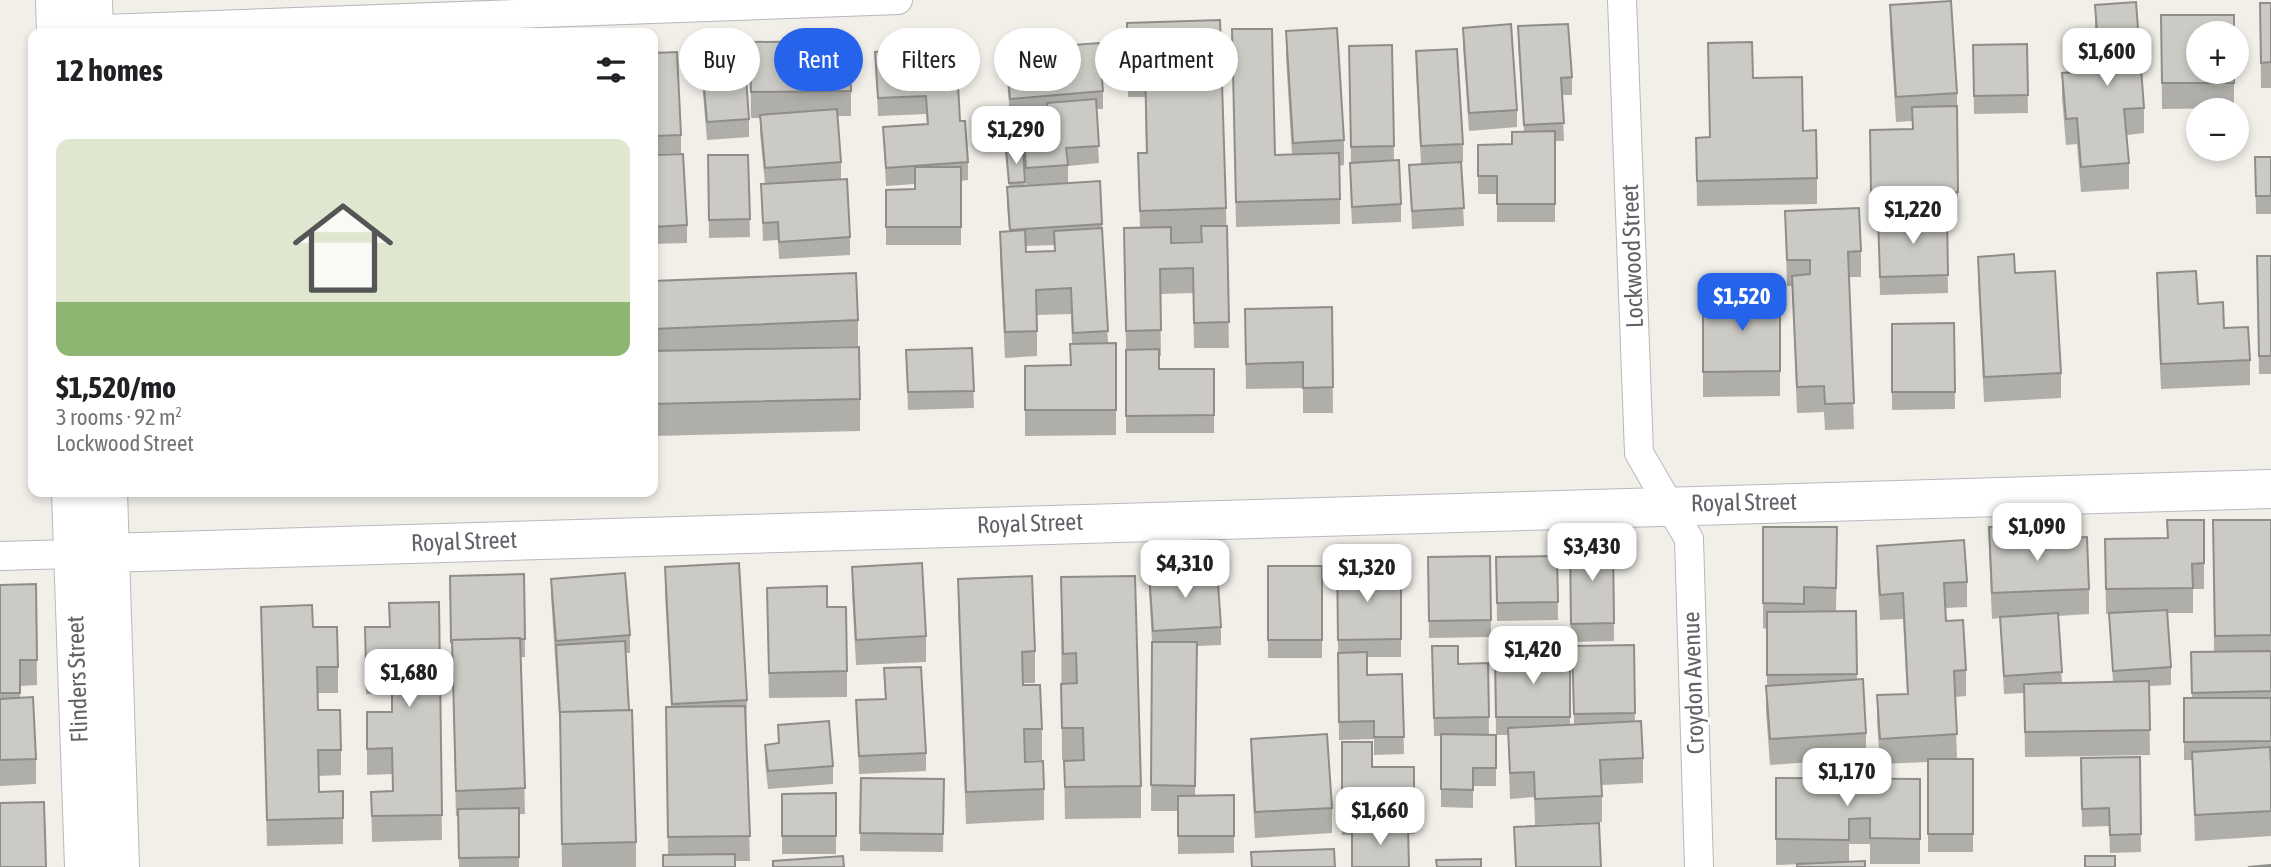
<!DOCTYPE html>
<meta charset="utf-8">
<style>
body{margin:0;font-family:"Asap Condensed",sans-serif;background:#f2f2f2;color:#202124;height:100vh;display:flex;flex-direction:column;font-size:26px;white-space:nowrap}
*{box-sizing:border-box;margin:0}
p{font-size:23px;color:#757577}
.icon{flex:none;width:38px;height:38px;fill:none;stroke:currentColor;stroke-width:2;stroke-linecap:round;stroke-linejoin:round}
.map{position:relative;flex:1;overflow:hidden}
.details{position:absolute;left:28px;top:28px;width:630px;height:469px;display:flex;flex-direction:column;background:#fff;border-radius:14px;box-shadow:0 4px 10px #0003}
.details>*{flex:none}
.hud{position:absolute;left:679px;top:28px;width:665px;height:63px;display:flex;gap:14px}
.controls{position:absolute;left:2186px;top:21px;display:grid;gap:14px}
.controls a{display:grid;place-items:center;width:63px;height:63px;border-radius:50%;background:#fff;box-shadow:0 4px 10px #0003;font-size:35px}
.price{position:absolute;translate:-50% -60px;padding:0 16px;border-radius:14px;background:#fff;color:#222;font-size:23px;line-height:46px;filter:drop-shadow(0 2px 4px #0008)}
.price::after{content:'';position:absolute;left:50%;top:42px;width:21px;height:16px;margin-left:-10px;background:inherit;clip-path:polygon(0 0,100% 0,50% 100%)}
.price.active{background:#2563eb;color:#fff}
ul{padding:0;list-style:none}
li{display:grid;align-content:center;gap:14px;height:371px;padding:0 28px}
li span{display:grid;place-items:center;height:217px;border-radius:14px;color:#555}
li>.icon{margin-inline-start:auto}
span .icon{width:126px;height:126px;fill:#fffc;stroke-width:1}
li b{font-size:30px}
h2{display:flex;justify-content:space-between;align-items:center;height:84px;padding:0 28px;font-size:30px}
.pill{padding:0 24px;border-radius:32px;background:#fff;box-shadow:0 4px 10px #0003;font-size:24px;line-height:63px}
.pill.active{background:#2563eb;color:#fff}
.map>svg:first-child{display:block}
</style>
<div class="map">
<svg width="2271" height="867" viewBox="0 0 2271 867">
<rect width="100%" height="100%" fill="#f1efe8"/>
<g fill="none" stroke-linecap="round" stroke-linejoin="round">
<defs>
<path id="street" d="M1622 0 1639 453 1689 539 1699 867
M76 30 898 0
M0 556 72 554"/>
<path id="secondary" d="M55 0 56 33
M93 0 94 33
M71 492 84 867
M108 492 120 867
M72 554 2271 489"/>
</defs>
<use href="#street" stroke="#b5b8bc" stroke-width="30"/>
<use href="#secondary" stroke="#b6babf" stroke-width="40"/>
<use href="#street" stroke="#fff" stroke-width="28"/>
<use href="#secondary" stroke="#fff" stroke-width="38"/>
</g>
<path fill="#afaea9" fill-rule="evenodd" d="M2260 3H2271V88H2261Z
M1890 5 1957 93 1958 217H1947L1948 293 1880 295 1878 218H1871L1870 156 1912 129V121L1896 122 1890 30Z
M2095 5 2144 108V133L2127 135 2129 163V189L2081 192 2077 144 2066 145 2062 98V73L2098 70 2095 31Z
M2161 15 2234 72V108L2162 109Z
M1127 23 1226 208 1229 348H1194L1193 293 1160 294 1161 356H1159V369H1214V433H1126V350L1124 228H1140L1138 153H1146L1145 97H1128ZM1201 241V242L1171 243V242Z
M1518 26 1572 77V95H1562L1564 141H1555V222H1497V194H1478V145L1512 144 1524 132 1518 44Z
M1463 28 1517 110V127L1469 131 1463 46Z
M1232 29 1275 155H1292L1286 57V31L1344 140V165L1340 166V224L1236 227Z
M750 42 851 91V116H837L841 162V180L850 237V255L779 259 778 240 763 241 761 184H765L760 133V118H751Z
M1708 43 1753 78 1803 131 1817 178V204L1697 206 1696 138 1710 137Z
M2027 44 2028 113 1974 114 1973 45Z
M1392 45 1394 161 1401 204V222L1352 224 1350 181 1351 163 1349 46Z
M1006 50 1103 91V109H1096L1099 163 1068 166V183L1026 186 1023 141V123L1047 122V113L1010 116 1006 68Z
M1416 51 1463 144V162H1461L1464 226 1412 229 1409 165 1421 164 1416 69Z
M875 52 960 121 968 162V180L961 181V245H886V190L915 189V184L886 186 883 127 927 124 926 114 878 116Z
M653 53 681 135V153L653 154Z
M701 53 749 119V137L707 140 701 71Z
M1023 149 1025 186 1102 224 1108 343H1116V435L1025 436V366L1070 365 1072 344 1071 314 1037 315V356L1005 358 1000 257V232L1009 231 1007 205V187H1009L1006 150ZM1054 245V251L1026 252 1025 246Z
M653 155 687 225V243L653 244Z
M708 155H748L750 237 709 238Z
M2255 157H2271V214H2256Z
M1785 211 1861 251V277H1849L1854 429 1825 430 1824 412 1797 413 1792 286H1787Z
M2257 256H2271V374H2259Z
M1978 257 2061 373V398L1984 402 1978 282Z
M2157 273 2198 304 2224 328 2250 360V385L2161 389 2157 298Z
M653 281 858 320V346L816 347 860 399V431L653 436Z
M1780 294V396L1703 397V295Z
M1332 307 1333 413H1303V388L1246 389 1245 309Z
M1954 323 1955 409 1892 410V324Z
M972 348 974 408 908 410 906 350Z
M2167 520H2204V589H2193V613H2167L2171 667V685L2149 686 2150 755 2025 757 2024 693 2004 694 2000 618 1992 619 1989 552V527L2023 541 2089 589V614L2058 616 2062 683 2113 682 2109 614H2106L2105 539 2167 538Z
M2213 520H2271V836L2195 841 2192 760H2184V698H2192L2191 652H2214Z
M1763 527H1837L1836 611H1856L1857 680 1866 733V758L1770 765 1766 711V686L1767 685V629L1763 628Z
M1613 542 1614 641 1571 642 1570 543Z
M1877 546 1967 582V607L1946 608V621L1966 670V696L1955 697 1957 759H1973V852H1928V762L1880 764 1877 721V695L1907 694 1903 619 1880 620 1877 571Z
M1337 551 1355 578 1401 577V657H1367V675L1402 674 1404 754 1374 755V739L1339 740Z
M1490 556 1491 637 1429 638 1428 557Z
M1557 556 1558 620 1497 621 1496 557Z
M1268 566H1322V658H1268Z
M665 567 747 700 746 726 750 861H735L668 855 666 732 671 707 665 592Z
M852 567 926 636V662L856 665 852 592Z
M1149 572 1221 627V645L1197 646 1195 796 1234 795V853L1178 854V811H1151L1152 642 1149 590Z
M524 574 525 657H521L525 814H519V867H459L458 816H456L450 576Z
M551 579 630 635V653H626L636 842V867H562L560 732 551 596Z
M958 579 1035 651V683H1023L1042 729V760L1025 761 1044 789V820L966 824 958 611Z
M36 584 37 685 20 686V698L36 759V784L0 786V585Z
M439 602 442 840 372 842 371 792 392 791V774L367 775V712H392V694H366L365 627H389Z
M261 607 313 627 338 667V693H317L318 710 341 750V775L318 776 319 792 343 818V844L267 846Z
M827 607 847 671V697L769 698 767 613Z
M1061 609 1141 786V818L1065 819 1064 761 1083 760H1062Z
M1634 645 1635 722 1643 758V783L1602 785V822L1535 825 1534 797 1510 799 1508 735H1496L1495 655 1570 654V725L1574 724 1572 646Z
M1432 646 1458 664 1488 663 1489 735H1496V786H1473V808L1441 807V736H1434Z
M884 668 926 753V771L859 774 856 700 885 699Z
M778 725 833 766V784L768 789 765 762V745L778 743Z
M1251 739 1332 808V833L1255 838 1251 764Z
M1342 742 1372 767H1414V834L1342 835Z
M2140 757 2141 852 2110 853 2109 826 2082 827 2081 758Z
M861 778 944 779 943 852 860 851Z
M1776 778 1920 779V864H1870V844H1849V862L1776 865Z
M836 793V854H782V794Z"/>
<path fill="#cccac5" stroke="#8f8d8a" stroke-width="2" d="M1951 1 1957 93 1896 97 1890 5Z
M2136 2 2144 108 2124 109 2129 163 2081 167 2077 118 2066 119 2062 73 2100 70 2095 5Z
M2260 3H2271V62L2261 63Z
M2161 15H2234V33H2198V72H2234V83H2162Z
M1220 20 1226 208 1140 211 1138 153H1147L1145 65H1128L1127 23Z
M1511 24 1517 110 1469 113 1463 28Z
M1568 24 1572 77 1561 78 1564 123 1524 125 1518 26Z
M1337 28 1344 140 1293 143 1286 31Z
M1232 29H1272L1275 155 1339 153 1340 199 1236 202Z
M850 41 851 91 751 92 750 42Z
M1752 42 1753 78 1802 77 1803 131 1816 130 1817 178 1697 181 1696 138 1710 137 1708 43Z
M1099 43 1103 91 1010 99 1006 50Z
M2027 44 2028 95 1974 96 1973 45Z
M1392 45 1394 146 1351 147 1349 46Z
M956 48 960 121H965L968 162 886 168 883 127 928 124 926 96 878 98 875 52Z
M1457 49 1463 144 1421 146 1416 51Z
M744 50 749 119 707 122 701 53Z
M677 52 681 135 653 136V53Z
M1096 99 1099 146 1066 148 1068 165 1026 168 1023 123 1048 122 1047 103Z
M1957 106 1958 192 1871 193 1870 130 1913 129 1912 107Z
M837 109 841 162 765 168 760 115Z
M1555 131V204H1497V176H1478V145L1512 144V132Z
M1023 149 1025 182 1009 183 1006 150Z
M683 154 687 225 653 227V155Z
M708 155H748L750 219 709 220Z
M2255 157H2271V196H2256Z
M1399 160 1401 204 1352 207 1350 163Z
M1461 162 1464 208 1412 211 1409 165Z
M915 167H961V227H886V190L915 189Z
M847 179 850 237 779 242 778 222 763 223 761 184Z
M1100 181 1102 224 1010 230 1007 187Z
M1859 208 1861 251 1848 252 1854 403 1825 404 1824 386 1797 387 1792 276 1810 274V260H1787L1785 211Z
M1947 216 1948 275 1880 277 1878 218Z
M1201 226H1227L1229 322 1194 323 1193 268 1160 269 1161 330 1126 331 1124 228 1171 227V243L1202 242Z
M1102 228 1108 331 1073 333 1071 288 1036 290 1037 331 1005 332 1000 232 1025 230 1026 252 1055 251 1054 231Z
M2014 254 2015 273 2055 271 2061 373 1984 377 1978 257Z
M2257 256H2271V356H2259Z
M2196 271 2198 304 2223 302 2224 328 2248 327 2250 360 2161 364 2157 273Z
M856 273 858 320 653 329V281Z
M1780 294V371L1703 372V295Z
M1332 307 1333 387 1303 388V362L1246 364 1245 309Z
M1954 323 1955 392H1892V324Z
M1116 343V410H1025V366L1071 365 1070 344Z
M859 347 860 399 653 404V351Z
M972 348 974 391 908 392 906 350Z
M1159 349V369H1214V415L1126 416V350Z
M2167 520H2204V563L2192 564 2193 588 2106 589 2105 539 2168 538Z
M2213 520H2271V635L2215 636Z
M2023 526V541L2087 537 2089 589 1992 593 1989 527Z
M1763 527H1837L1836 588 1804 587V604L1763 603Z
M1964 540 1967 582 1944 583 1946 621 1963 620 1966 670 1954 671 1957 734 1880 739 1877 695 1908 694 1903 593 1880 595 1877 546Z
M1613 542 1614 623 1571 624 1570 543Z
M1337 551H1355V578L1401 577V639L1338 640Z
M1490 556 1491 620 1429 621 1428 557Z
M1557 556 1558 602 1497 603 1496 557Z
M739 563 747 700 672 704 665 567Z
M922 563 926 636 856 640 852 567Z
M1268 566H1322V640H1268Z
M1217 568 1221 627 1153 631 1149 572Z
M625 573 630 635 556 641 551 579Z
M524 574 525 639H520V638L452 640 451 641 450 576Z
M1032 576 1035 651 1022 652 1023 685H1040L1042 729H1024L1025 762 1043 761 1044 789 966 792 958 579Z
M1135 576 1141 786 1065 787 1064 761 1084 760 1083 728H1062L1061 684 1077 683 1076 653 1063 654 1061 577Z
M36 584 37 660H20V693H0V585Z
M827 586V607H846L847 671 769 673 767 588Z
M439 602 442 815 372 816 371 792 393 791 392 748 367 749V712H392V669H366L365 627H390L389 603Z
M312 605 313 627H337L338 667H317L318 710H340L341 750H318L319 792 343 791V818L267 820 261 607Z
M2167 610 2171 667 2113 671 2109 613Z
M1856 611 1857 674 1767 675V612Z
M2058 613 2062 672 2004 676 2000 617Z
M520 638 525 788 456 791 452 640Z
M625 641 629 710 560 712V714L556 645Z
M1152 642H1197L1195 786 1151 785Z
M1634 645 1635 713 1574 714 1572 646Z
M1432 646H1458V664L1488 663 1489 717 1434 718Z
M2271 651V691L2192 693 2191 652Z
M1367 652V675L1402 674 1404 737H1374V721L1339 722 1338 653Z
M1570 654V717H1496L1495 655Z
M921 667 926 753 859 756 856 700 886 699 884 668Z
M1863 679 1866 733 1770 739 1766 686Z
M2149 681 2150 730 2025 732 2024 684Z
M33 697 36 759 0 760V699Z
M2184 698H2271V741L2184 742Z
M745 706 750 836 668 837 666 707Z
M632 710 636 842 562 844 560 712Z
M829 721 833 766 768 771 765 745 779 743 778 725Z
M1641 721 1643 758 1600 760 1602 796 1535 799 1534 772 1510 773 1508 728Z
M1327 734 1332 808 1255 812 1251 739Z
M1441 734 1496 735V768H1473V790L1441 789Z
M1342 742H1372V767H1414V817H1342Z
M2270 747 2271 768V811L2195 815 2192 752Z
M2140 757 2141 834 2110 835 2109 808 2082 809 2081 758Z
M1928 759H1973V834H1928Z
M861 778 944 779 943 834 860 833Z
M1776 778 1920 779V839L1870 838V818L1849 819V840L1776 839Z
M836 793V836H782V794Z
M1234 795V836H1178V796Z
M44 802 46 867H0V803Z
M519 808V857L459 858 458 809Z
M1599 823 1601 867H1516L1514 827Z
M1408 827 1409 867H1352V828Z
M1334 849 1335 867H1252L1251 852Z
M735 854V867H663V855Z
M843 856 844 867H773V861Z
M2085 856H2115V867H2085Z
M1481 859V867H1437L1436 860Z
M1865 861V867H1797V864Z
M2271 865V867H2248Z"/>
<g text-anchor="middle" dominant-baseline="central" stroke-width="6" stroke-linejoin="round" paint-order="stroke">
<g font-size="24" fill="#5f6368" stroke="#fff">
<text transform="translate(1632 256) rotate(-92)">Lockwood Street</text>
<text transform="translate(1744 502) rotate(-1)">Royal Street</text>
<text transform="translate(1030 523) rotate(-2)">Royal Street</text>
<text transform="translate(464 541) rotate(-2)">Royal Street</text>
<text transform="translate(77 679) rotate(-92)">Flinders Street</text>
<text transform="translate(1693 683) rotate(-92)">Croydon Avenue</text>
</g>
</g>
</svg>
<div class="controls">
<a>+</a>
<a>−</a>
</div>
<b class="price" style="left:2107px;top:88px">$1,600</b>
<b class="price" style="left:1016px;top:166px">$1,290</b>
<b class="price" style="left:1913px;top:246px">$1,220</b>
<b class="price active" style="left:1742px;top:333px">$1,520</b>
<b class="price" style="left:2037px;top:563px">$1,090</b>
<b class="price" style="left:1592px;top:583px">$3,430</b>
<b class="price" style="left:1185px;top:600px">$4,310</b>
<b class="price" style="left:1367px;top:604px">$1,320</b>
<b class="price" style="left:1533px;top:686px">$1,420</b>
<b class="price" style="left:409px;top:709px">$1,680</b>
<b class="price" style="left:1847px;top:808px">$1,170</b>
<b class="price" style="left:1380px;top:847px">$1,660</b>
<div class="hud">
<a class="pill">Buy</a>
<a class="pill active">Rent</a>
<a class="pill">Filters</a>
<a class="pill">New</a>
<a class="pill">Apartment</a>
</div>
<section class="details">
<h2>12 homes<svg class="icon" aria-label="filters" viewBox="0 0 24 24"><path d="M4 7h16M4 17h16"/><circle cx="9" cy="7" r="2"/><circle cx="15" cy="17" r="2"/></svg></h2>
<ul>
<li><span style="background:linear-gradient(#dfe7d0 75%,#8fb573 0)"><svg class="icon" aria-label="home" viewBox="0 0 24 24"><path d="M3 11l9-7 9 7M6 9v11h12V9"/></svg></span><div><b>$1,520/mo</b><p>3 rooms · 92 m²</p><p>Lockwood Street</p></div></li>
</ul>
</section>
</div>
